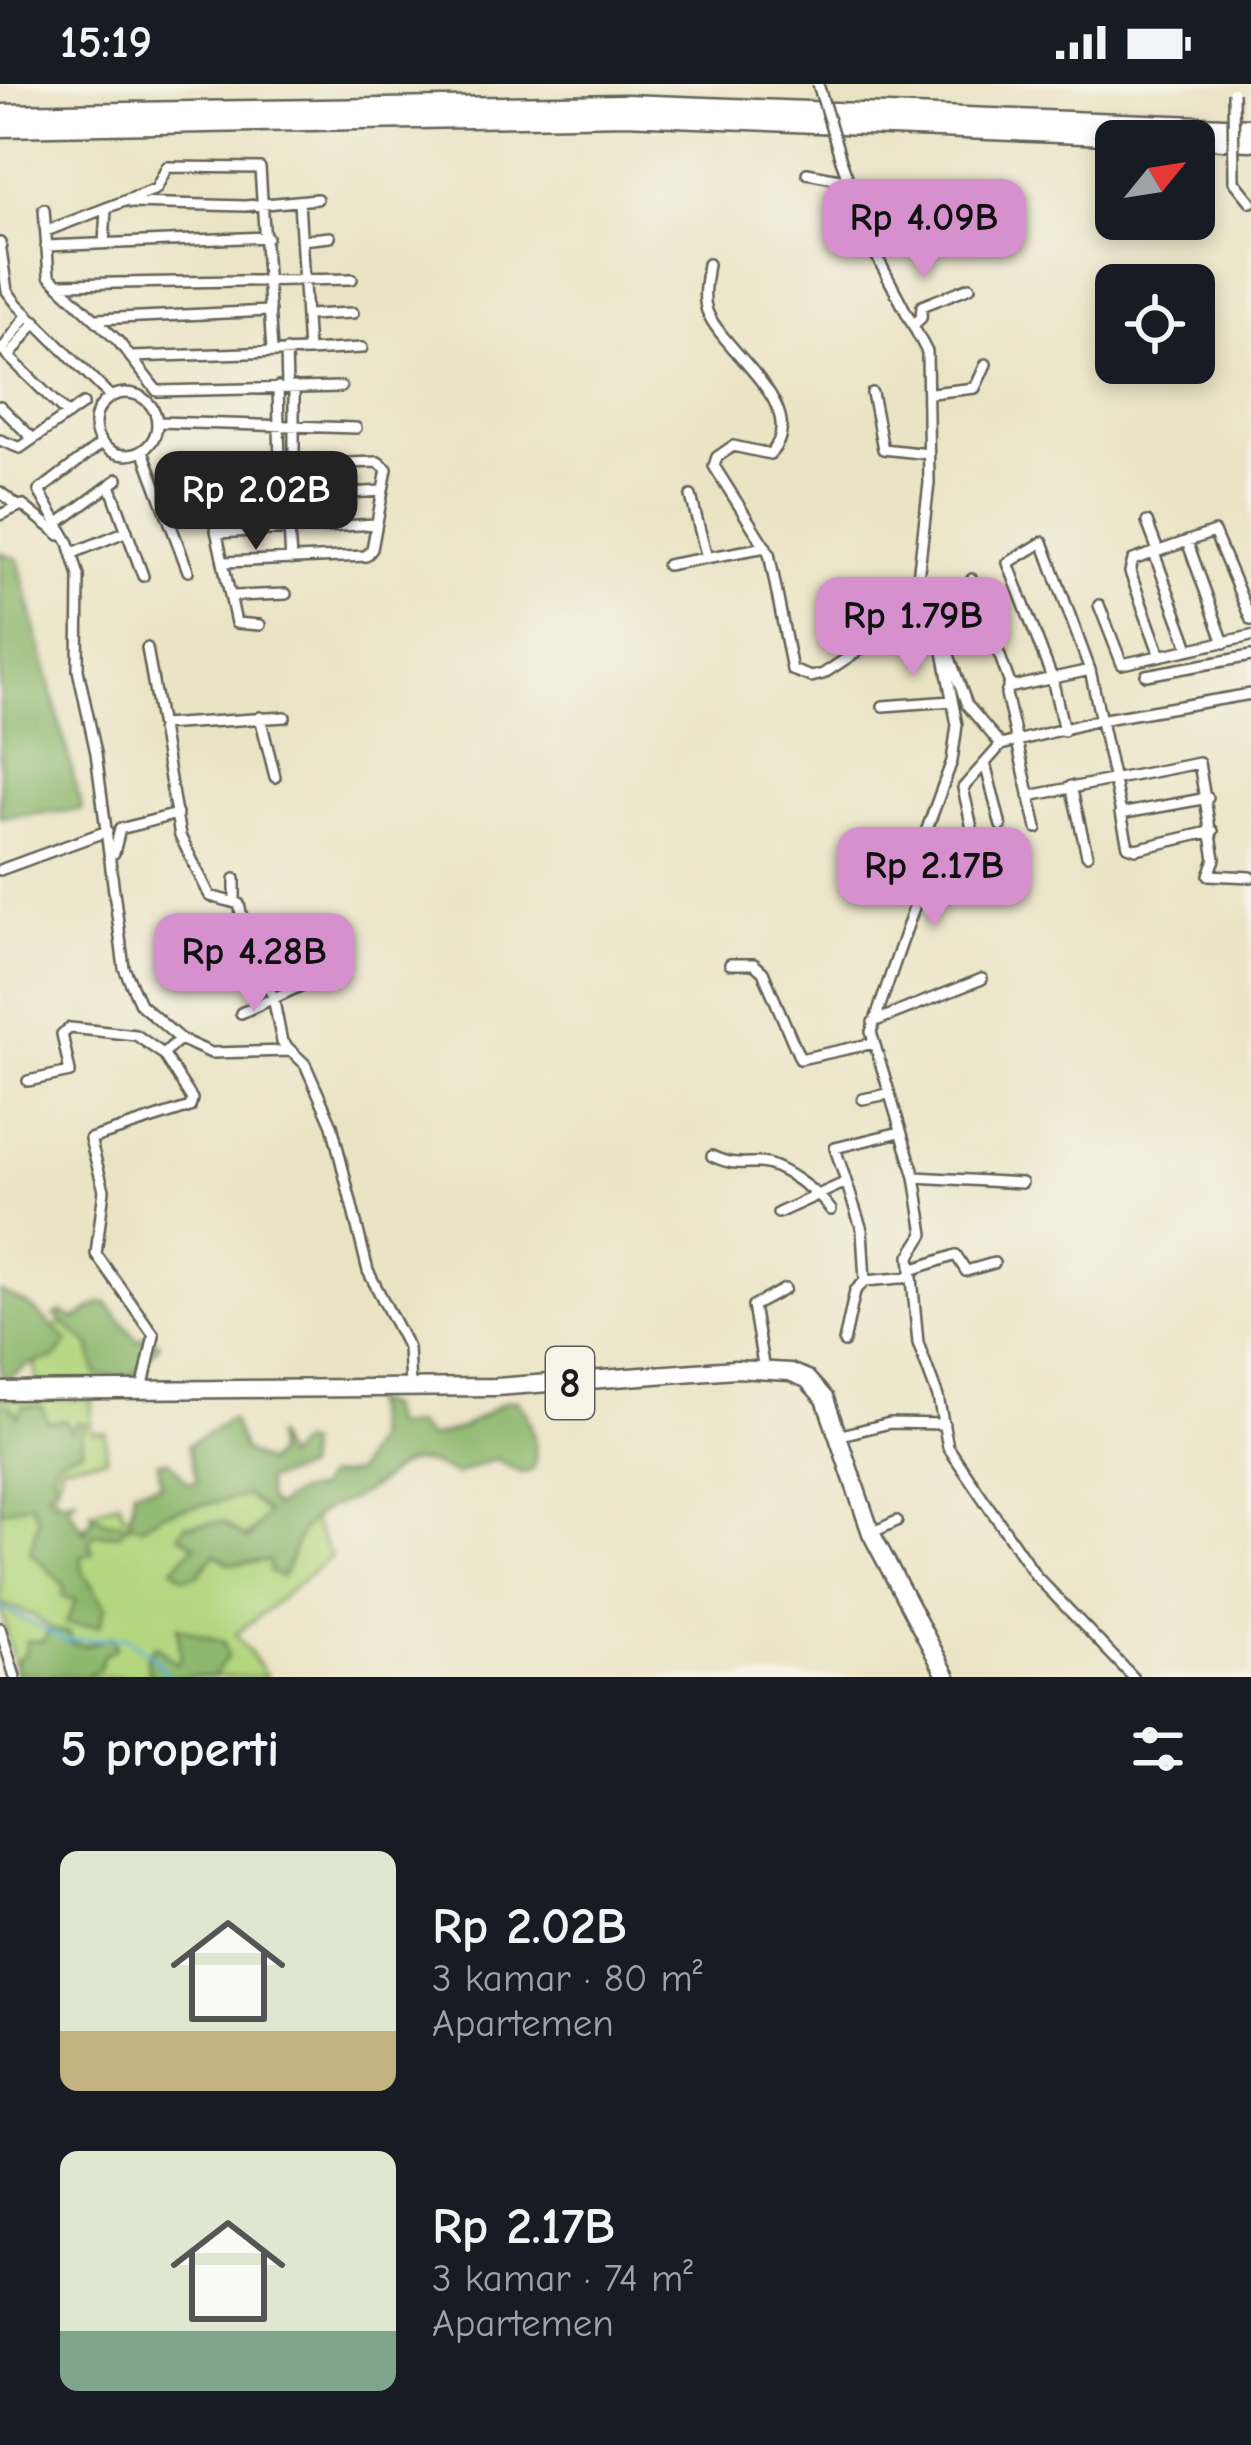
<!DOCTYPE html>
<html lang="id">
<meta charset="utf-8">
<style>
body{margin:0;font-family:"Comic Neue",sans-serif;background:#20242c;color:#f1f3f6;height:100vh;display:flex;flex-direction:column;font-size:45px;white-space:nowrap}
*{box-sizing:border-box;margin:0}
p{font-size:39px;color:#9ea1a6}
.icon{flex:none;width:66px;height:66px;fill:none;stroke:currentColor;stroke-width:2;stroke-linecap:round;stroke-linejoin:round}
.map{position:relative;height:1593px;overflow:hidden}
.drawer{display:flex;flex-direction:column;background:#171b24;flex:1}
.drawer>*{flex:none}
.needle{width:78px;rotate:60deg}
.fabs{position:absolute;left:1095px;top:36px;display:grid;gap:24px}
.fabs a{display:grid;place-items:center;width:120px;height:120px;border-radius:18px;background:#171b24;box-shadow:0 6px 18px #0003;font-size:60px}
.price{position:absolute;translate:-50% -102px;padding:0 27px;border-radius:24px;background:#d690ce;color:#111;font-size:39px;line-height:78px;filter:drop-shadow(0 3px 6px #0008)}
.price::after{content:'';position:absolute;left:50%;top:72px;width:36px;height:27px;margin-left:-18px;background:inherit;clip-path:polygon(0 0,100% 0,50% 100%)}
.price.current{background:#222;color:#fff}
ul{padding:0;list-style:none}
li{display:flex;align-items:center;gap:36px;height:300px;padding:0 60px}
li span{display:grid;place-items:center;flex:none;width:336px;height:240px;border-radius:18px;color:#555}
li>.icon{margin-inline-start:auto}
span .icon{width:144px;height:144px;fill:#fffc;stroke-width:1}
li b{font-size:51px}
h2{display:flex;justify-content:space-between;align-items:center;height:144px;padding:0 60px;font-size:51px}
.status{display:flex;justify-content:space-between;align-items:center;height:84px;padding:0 60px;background:#171b24;direction:ltr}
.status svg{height:33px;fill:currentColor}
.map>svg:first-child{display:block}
</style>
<div class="status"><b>15:19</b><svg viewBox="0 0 49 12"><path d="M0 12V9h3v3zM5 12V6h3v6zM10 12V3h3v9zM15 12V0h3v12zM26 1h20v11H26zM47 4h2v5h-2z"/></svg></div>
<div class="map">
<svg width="1251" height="1593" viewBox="0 0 1251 1593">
<rect width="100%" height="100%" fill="#f7f3e8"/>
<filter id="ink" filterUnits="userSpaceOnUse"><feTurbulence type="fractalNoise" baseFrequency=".00833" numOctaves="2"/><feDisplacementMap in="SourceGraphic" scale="24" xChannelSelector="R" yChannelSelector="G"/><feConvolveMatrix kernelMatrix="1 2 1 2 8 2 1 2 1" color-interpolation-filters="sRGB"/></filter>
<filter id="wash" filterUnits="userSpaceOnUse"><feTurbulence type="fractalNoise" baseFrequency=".004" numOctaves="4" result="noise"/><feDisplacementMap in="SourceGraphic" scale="48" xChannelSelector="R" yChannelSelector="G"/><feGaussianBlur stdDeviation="2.7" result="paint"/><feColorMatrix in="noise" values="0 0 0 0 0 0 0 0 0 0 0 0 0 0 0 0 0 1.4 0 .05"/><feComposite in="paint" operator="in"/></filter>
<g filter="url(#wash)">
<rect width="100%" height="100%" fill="#eae3c4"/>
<path fill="#b2d67e" stroke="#67794d" stroke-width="3" d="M67 1238 139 1281 144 1301 37 1304 34 1273 50 1244Z
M0 1314 92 1315 91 1348 106 1349V1374L60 1380V1393L23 1403Z
M51 1401 75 1446 94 1438 91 1428 119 1417 124 1430 254 1403 267 1431 245 1454 249 1465 310 1432 331 1473 236 1550 267 1593H70L107 1556 78 1563 32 1531 0 1519V1420Z
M0 1523 48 1547 42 1561 15 1582Z"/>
<path fill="#8db76d" stroke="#546a44" stroke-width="3" d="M0 468 18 475 82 726 0 733Z
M0 1208 29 1221 68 1257 55 1274 30 1280 1 1299Z
M101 1219H107L137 1256 149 1252 160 1260 132 1292H97L89 1261 55 1232 61 1228 75 1235Z
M517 1316C531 1332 541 1368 532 1387L521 1389 495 1375 455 1391C400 1362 404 1385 360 1411 335 1425 327 1418 305 1443 293 1457 293 1479 281 1493L270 1488 269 1477 230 1480 215 1470 198 1491 183 1493 173 1484 195 1461 179 1451 185 1441 223 1438 248 1456 267 1428 246 1412 164 1429 140 1443 131 1439 118 1450H95L89 1458 93 1469 81 1473 83 1488 106 1523 100 1542 66 1540 76 1516 63 1513 64 1501 30 1468 38 1435 31 1419 0 1427V1322L9 1321 18 1332 22 1322 42 1323 48 1338 65 1336 71 1347 77 1338 86 1340 81 1348 82 1366 56 1375 52 1389 58 1399 47 1408 54 1417 77 1413 67 1421 85 1449 94 1430 107 1438H130L134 1405 161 1400 158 1377H170L188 1399 197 1397 188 1361 231 1335 244 1367 265 1379 275 1371 274 1351 284 1374 300 1359 307 1361 304 1385 265 1397 268 1417 275 1423 298 1408 316 1406 325 1393 355 1389 374 1355 370 1318 387 1323 392 1343 416 1341 428 1354 462 1344 504 1318Z
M178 1543 224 1558 228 1572 213 1593H155L148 1587 147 1570 156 1561 175 1579 181 1575Z
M50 1545 70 1549 71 1559 85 1562 113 1552 117 1563 103 1572 100 1585 83 1593 16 1589 15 1578 25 1569 26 1557H43Z"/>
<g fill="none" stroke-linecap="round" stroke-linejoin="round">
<path stroke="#5cb0d8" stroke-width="3" d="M0 1522 67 1557 126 1553 155 1574 168 1593"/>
</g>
</g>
<g filter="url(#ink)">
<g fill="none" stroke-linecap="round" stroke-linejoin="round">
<defs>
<path id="street" d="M841 76 875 169 927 268 929 399 917 503 939 547 957 641 952 677 927 745 937 786 920 806 871 948 915 1093 924 1150 910 1172 918 1259 938 1313 948 1363 1036 1492 1133 1593
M807 89 850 97
M1234 97 1251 118
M131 119 245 122 317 115
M44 125 49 192 118 257 157 307 341 303
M46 147 156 105 167 83 260 84 272 267
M302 156 330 153
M0 159 7 207 17 220 111 313
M104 160 106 125
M46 162 267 153
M708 180C706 195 702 212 707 227 722 267 813 324 770 370L733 362 717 373 714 382 769 469 792 586 811 593 823 590 926 522
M58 200 352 195
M307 231 353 229
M97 235 270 227
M913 241 921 234 922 222 970 203
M0 264 68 331
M2 266 28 230
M286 267 287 303
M308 267 362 264
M9 273 36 237
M132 273 308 267 299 117
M278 303 280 381
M294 303V380
M95 340a31 31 0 1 1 62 0a31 31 0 1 1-62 0Z
M872 309 883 365 929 370
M931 309 975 304 986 280
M0 322 33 355
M158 338 356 344
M0 356 20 364 83 320
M101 360 39 407 69 459 79 492 78 586 96 669 124 884 140 920 180 955
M143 367 188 487
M285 381 291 476
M191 384 378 378 387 385 372 465 366 472 225 478
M191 384 210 418 236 539 260 541
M110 401 143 492
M0 408 18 422
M691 412 707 474
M210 418 382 407
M0 431 22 421 60 451
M1147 438 1158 467
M57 440 118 395
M218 449 376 440
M1187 457 1224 559
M73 469 127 447
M1154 469 1189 564
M667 481 766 463
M972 495 1010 600 1006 610 1037 744
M233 512 286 510
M1099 521 1122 580 1251 552
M943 555 967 621 1001 661 1099 636 1251 610
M147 564 180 752 210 812 239 820 248 861 273 913 282 958 305 980 332 1041 368 1187 408 1264 410 1303
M1160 571 1130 488 1133 476 1214 448 1251 536
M1146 591 1251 572
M1008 604 1090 586
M883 622 952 617
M260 633 275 693
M161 641 285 633
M1064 647 1052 594 1008 479 1043 458 1090 586 1128 762 1136 765 1213 747
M985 679 1001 742
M1071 702 1087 771
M1029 712 1199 679 1215 775 1209 791 1251 793
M1120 730 1208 714
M974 753 963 704 1001 661
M114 769 120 745 177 730
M0 786 107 747
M235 816V795
M730 880H754L763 888 800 975 874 959
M241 929 305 900 317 886
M873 938 982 895
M28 997 70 988 62 950 70 944 136 951 163 970 180 955 211 969 290 967
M863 1015 888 1010
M712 1072C731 1081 739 1079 758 1079 780 1079 819 1109 831 1126
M915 1093 1022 1099
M778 1129 844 1099
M911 1186 956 1171 966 1187 994 1179
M865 1197 912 1193
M844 1258 855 1207 865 1197 862 1146 835 1064 900 1048
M764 1286 753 1222 785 1205
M143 1302 154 1251 96 1170 104 1106 90 1055 190 1023 192 1015 163 970
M837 1352 890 1339 944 1340
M871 1449 897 1437
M0 1544 15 1593"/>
<path id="highway" d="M0 29 626 19 1251 43
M0 44 625 32 1251 58
M0 1307 496 1303 735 1285 790 1288 807 1295 825 1315 871 1449 947 1593"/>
</defs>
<use href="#street" stroke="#646257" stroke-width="14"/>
<use href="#highway" stroke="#646257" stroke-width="21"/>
<use href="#street" stroke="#fff" stroke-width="9"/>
<use href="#highway" stroke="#fff" stroke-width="16"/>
<defs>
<path id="street-bridge" d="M818 0 841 76
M1233 8 1234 97"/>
</defs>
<use href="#street-bridge" stroke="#646257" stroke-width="14" stroke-linecap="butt"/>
<use href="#street-bridge" stroke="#fff" stroke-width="9"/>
</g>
</g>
<g text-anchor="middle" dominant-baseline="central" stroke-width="10" stroke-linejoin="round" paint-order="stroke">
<rect fill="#f7f3e8" stroke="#5e5c59" stroke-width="3" x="546" y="1263" width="48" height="72" rx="9"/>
<g font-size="42" font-weight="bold" fill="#1c1c1c">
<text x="570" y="1299">8</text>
</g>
</g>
</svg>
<div class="fabs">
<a><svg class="needle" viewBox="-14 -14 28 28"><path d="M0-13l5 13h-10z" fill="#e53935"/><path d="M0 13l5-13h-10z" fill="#9ea1a6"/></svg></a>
<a><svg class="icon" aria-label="locate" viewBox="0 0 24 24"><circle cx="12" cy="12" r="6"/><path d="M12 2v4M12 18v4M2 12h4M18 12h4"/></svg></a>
</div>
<b class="price" style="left:924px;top:197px">Rp 4.09B</b>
<b class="price current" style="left:256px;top:469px">Rp 2.02B</b>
<b class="price" style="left:913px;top:595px">Rp 1.79B</b>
<b class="price" style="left:934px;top:845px">Rp 2.17B</b>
<b class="price" style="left:254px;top:931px">Rp 4.28B</b>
</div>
<section class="drawer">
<h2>5 properti<svg class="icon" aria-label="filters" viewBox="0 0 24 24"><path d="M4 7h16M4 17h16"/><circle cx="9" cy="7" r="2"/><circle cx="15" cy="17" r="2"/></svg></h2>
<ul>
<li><span style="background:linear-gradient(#dfe7d0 75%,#c2b280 0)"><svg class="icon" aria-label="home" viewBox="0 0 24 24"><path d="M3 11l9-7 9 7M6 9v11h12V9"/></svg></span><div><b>Rp 2.02B</b><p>3 kamar · 80 m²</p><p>Apartemen</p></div></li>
<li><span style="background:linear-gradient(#dfe7d0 75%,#7fa58c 0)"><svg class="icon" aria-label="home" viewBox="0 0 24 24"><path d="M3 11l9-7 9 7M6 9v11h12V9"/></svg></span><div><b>Rp 2.17B</b><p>3 kamar · 74 m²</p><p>Apartemen</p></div></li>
</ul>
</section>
